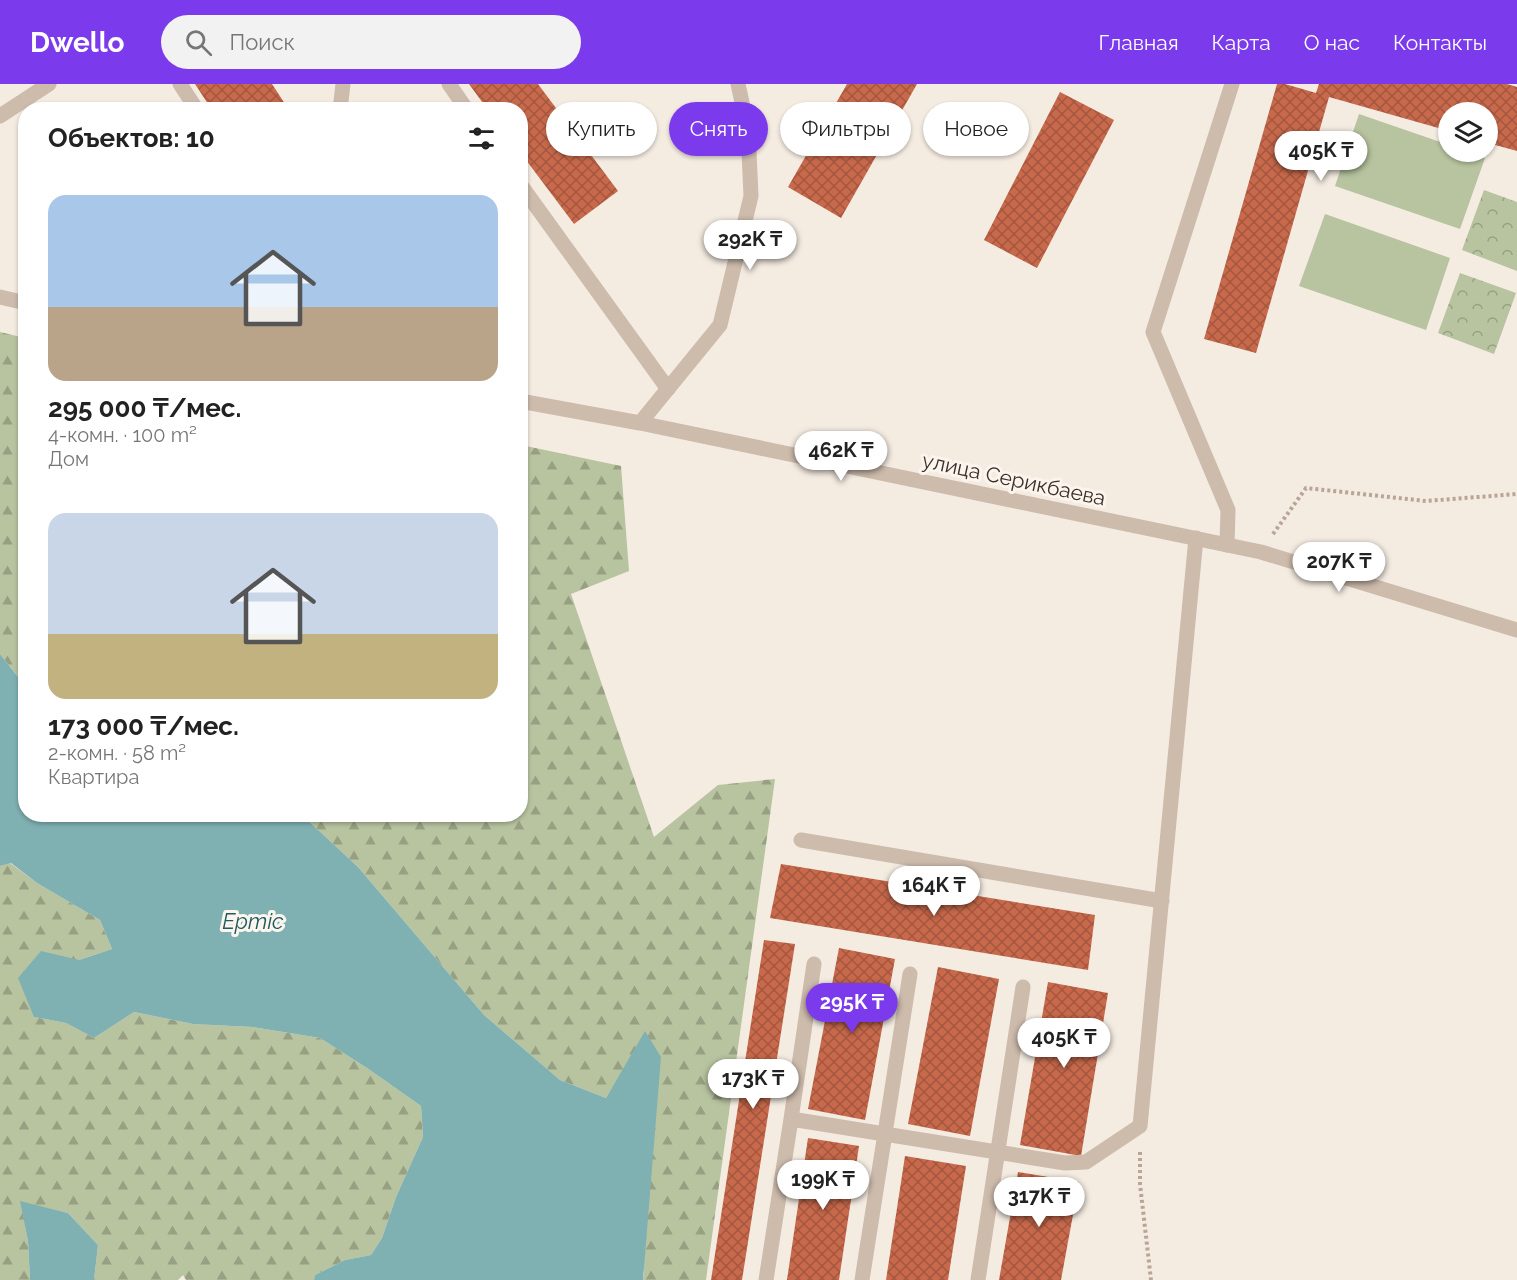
<!DOCTYPE html>
<html lang="ru">
<meta charset="utf-8">
<style>
body{margin:0;font-family:Raleway,sans-serif;background:#f2f2f2;color:#222;height:100vh;display:flex;flex-direction:column;font-size:22px;white-space:nowrap}
*{box-sizing:border-box;margin:0}
p{font-size:20px;color:#767676}
.icon{flex:none;width:33px;height:33px;fill:none;stroke:currentColor;stroke-width:2;stroke-linecap:round;stroke-linejoin:round}
.map{position:relative;flex:1;overflow:hidden}
.details{position:absolute;left:18px;top:18px;width:510px;height:720px;display:flex;flex-direction:column;background:#fff;border-radius:24px;box-shadow:0 2px 4px #0004}
.details>*{flex:none}
.banner{position:absolute;left:546px;top:18px;width:570px;height:54px;display:flex;gap:12px}
.controls{position:absolute;left:1438px;top:18px;display:grid;gap:12px}
.controls a{display:grid;place-items:center;width:60px;height:60px;border-radius:50%;background:#fff;box-shadow:0 2px 4px #0004;font-size:30px}
.price{position:absolute;translate:-50% -51px;padding:0 14px;border-radius:21px;background:#fff;color:#222;font-size:20px;line-height:39px;filter:drop-shadow(0 2px 3px #0008)}
.price::after{content:'';position:absolute;left:50%;top:36px;width:18px;height:14px;margin-left:-9px;background:inherit;clip-path:polygon(0 0,100% 0,50% 100%)}
.price.selected{background:#7c3aed;color:#fff}
ul{padding:0;list-style:none}
li{display:grid;align-content:center;gap:12px;height:318px;padding:0 30px}
li span{display:grid;place-items:center;height:186px;border-radius:18px;color:#555}
li>.icon{margin-inline-start:auto}
span .icon{width:108px;height:108px;fill:#fffc;stroke-width:1}
li b{font-size:26px}
h2{display:flex;justify-content:space-between;align-items:center;height:72px;padding:0 30px;font-size:26px}
.pill{padding:0 21px;border-radius:27px;background:#fff;box-shadow:0 2px 4px #0004;font-size:21px;line-height:54px}
.pill.selected{background:#7c3aed;color:#fff}
header{display:flex;align-items:center;gap:36px;box-sizing:border-box;height:84px;padding:0 30px;background:#7c3aed;color:#fff}
header strong{font-size:28px}
nav{display:flex;gap:33px;margin-inline-start:auto;font-size:21px}
.search{width:420px;height:54px;background:#f2f2f2;display:flex;align-items:center;gap:15px;box-sizing:border-box;padding:0 21px;border-radius:33px;color:#767676;font-size:22px}
.map>svg:first-child{display:block}
</style>
<header>
<strong>Dwello</strong>
<div class="search"><svg class="icon" aria-label="search" viewBox="0 0 24 24"><circle cx="10" cy="10" r="6"/><path d="M15 15l6 6"/></svg>Поиск</div>
<nav><a>Главная</a><a>Карта</a><a>О нас</a><a>Контакты</a></nav>
</header>
<div class="map">
<svg width="1517" height="1196" viewBox="0 0 1517 1196">
<defs>
<pattern id="forest-firs" width="22" height="20" patternUnits="userSpaceOnUse" patternTransform="scale(1.5)"><rect width="22" height="20" fill="#b8c4a0"/><path d="M5 1l3.5 6h-7zM16 11l3.5 6h-7z" fill="#97a083"/></pattern>
<pattern id="park-crowns" width="20" height="18" patternUnits="userSpaceOnUse" patternTransform="scale(1.5)"><rect width="20" height="18" fill="#b8c4a0"/><path d="M2 6a3 3 0 1 1 6 0M12 15a3 3 0 1 1 6 0" fill="none" stroke="#97a083"/></pattern>
<pattern id="building-cross-hatch" width="8" height="8" patternUnits="userSpaceOnUse" patternTransform="scale(1.5)"><rect width="8" height="8" fill="#c8694b"/><path d="M0 0l8 8M0 8l8-8" fill="none" stroke="#a4573f"/></pattern>
</defs>
<rect width="100%" height="100%" fill="#f4ebe1"/>
<path fill="#b8c4a0" d="M1359 30 1449 61V68H1467L1485 74 1460 145 1335 102Z
M1325 130 1450 174 1426 246 1299 202Z"/>
<path fill="url(#forest-firs)" d="M0 248 25 254V602L0 570Z
M521 361 621 382 629 487 571 510 654 753 718 701 775 695 706 1196H643L644 1189 646 948 606 1014 560 996 484 931 358 783 302 731 520 730Z
M10 779 37 799 100 836 112 865 79 876 34 933 66 939 94 954 134 928 193 940 253 943 320 954 367 984 421 1022 423 1053 396 1113 382 1154 371 1171 345 1176 315 1191 314 1196H186L183 1191 178 1196H94L98 1161 68 1129 21 1118 28 1157 30 1196H0V782Z"/>
<path fill="url(#park-crowns)" d="M1484 106 1517 118V187L1462 166Z
M1460 189 1516 209 1494 270 1438 249Z"/>
<path fill="#7fb0b2" d="M0 570 25 602 26 730 302 731 358 783 484 931 560 996 606 1014 645 947 661 973 643 1196H314L315 1191 345 1176 371 1171 382 1154 396 1113 423 1053 421 1022 367 984 320 954 253 943 193 940 134 928 94 954 66 939 34 933 18 894 41 867 79 876 112 865 100 836 37 799 11 779 0 782Z
M20 1117 68 1129 98 1161 94 1196H30L28 1157Z"/>
<path fill="url(#building-cross-hatch)" d="M195 0H272L289 26H212Z
M469 0H538L618 107 574 140 520 68V26H488Z
M847 0H917L841 134 788 103Z
M1277 0H1285L1316 9 1319 0H1507L1517 3V67L1488 59V28H1449V47L1329 13 1256 269 1204 255Z
M1060 8 1114 36 1037 184 984 156Z
M781 780 1095 831 1088 886 770 834Z
M764 856 795 860 742 1196H711Z
M839 864 895 875 865 1036 808 1025Z
M938 883 999 895 970 1052 908 1040Z
M1048 898 1108 909 1081 1072 1020 1061Z
M808 1054 859 1062 839 1196H787Z
M905 1072 966 1082 948 1196H886Z
M1018 1088 1079 1098 1061 1196H999Z"/>
<g fill="none" stroke-linecap="round" stroke-linejoin="round">
<path stroke="#b9a596" stroke-width="4" stroke-dasharray="3 3" stroke-linecap="butt" d="M1273 450 1306 404 1426 417 1517 410
M1140 1068V1100L1151 1196"/>
<path stroke="#cdbbac" stroke-width="15" d="M180 0 197 26
M449 0 467 26
M340 26 343 0
M0 32 49 0
M520 100 668 305
M1227 461 1228 426 1153 248 1232 0
M801 756 1162 817
M814 880 791 1035 1065 1079 1086 1078 1140 1042 1196 454
M766 1196 791 1035
M862 1196 910 890
M978 1196 1023 903"/>
<path stroke="#cdbbac" stroke-width="15" d="M0 213 26 219
M520 317 640 339 1261 468 1517 546
M640 339 720 241 751 112 748 46 738 0"/>
</g>
<g text-anchor="middle" dominant-baseline="central" stroke-width="6" stroke-linejoin="round" paint-order="stroke">
<g font-size="21" fill="#3b302b" stroke="#fbf5ee">
<text transform="translate(1014 395) rotate(12)">улица Серикбаева</text>
</g>
<g font-size="22" font-style="italic" fill="#1f5a5e" stroke="#fbf5ee">
<text x="253" y="837">Ертіс</text>
</g>
</g>
</svg>
<div class="controls">
<a><svg class="icon" aria-label="layers" viewBox="0 0 24 24"><path d="M12 4l9 5-9 5-9-5zM3 14l9 5 9-5"/></svg></a>
</div>
<b class="price" style="left:1321px;top:98px">405K ₸</b>
<b class="price" style="left:750px;top:187px">292K ₸</b>
<b class="price" style="left:841px;top:398px">462K ₸</b>
<b class="price" style="left:1339px;top:509px">207K ₸</b>
<b class="price" style="left:934px;top:833px">164K ₸</b>
<b class="price selected" style="left:852px;top:950px">295K ₸</b>
<b class="price" style="left:1064px;top:985px">405K ₸</b>
<b class="price" style="left:753px;top:1026px">173K ₸</b>
<b class="price" style="left:823px;top:1127px">199K ₸</b>
<b class="price" style="left:1039px;top:1144px">317K ₸</b>
<div class="banner">
<a class="pill">Купить</a>
<a class="pill selected">Снять</a>
<a class="pill">Фильтры</a>
<a class="pill">Новое</a>
</div>
<section class="details">
<h2>Объектов: 10<svg class="icon" aria-label="filters" viewBox="0 0 24 24"><path d="M4 7h16M4 17h16"/><circle cx="9" cy="7" r="2"/><circle cx="15" cy="17" r="2"/></svg></h2>
<ul>
<li><span style="background:linear-gradient(#a9c7e8 60%,#b9a48a 0)"><svg class="icon" aria-label="home" viewBox="0 0 24 24"><path d="M3 11l9-7 9 7M6 9v11h12V9"/></svg></span><div><b>295 000 ₸/мес.</b><p>4-комн. · 100 m²</p><p>Дом</p></div></li>
<li><span style="background:linear-gradient(#c9d6e8 65%,#c2b280 0)"><svg class="icon" aria-label="home" viewBox="0 0 24 24"><path d="M3 11l9-7 9 7M6 9v11h12V9"/></svg></span><div><b>173 000 ₸/мес.</b><p>2-комн. · 58 m²</p><p>Квартира</p></div></li>
</ul>
</section>
</div>
